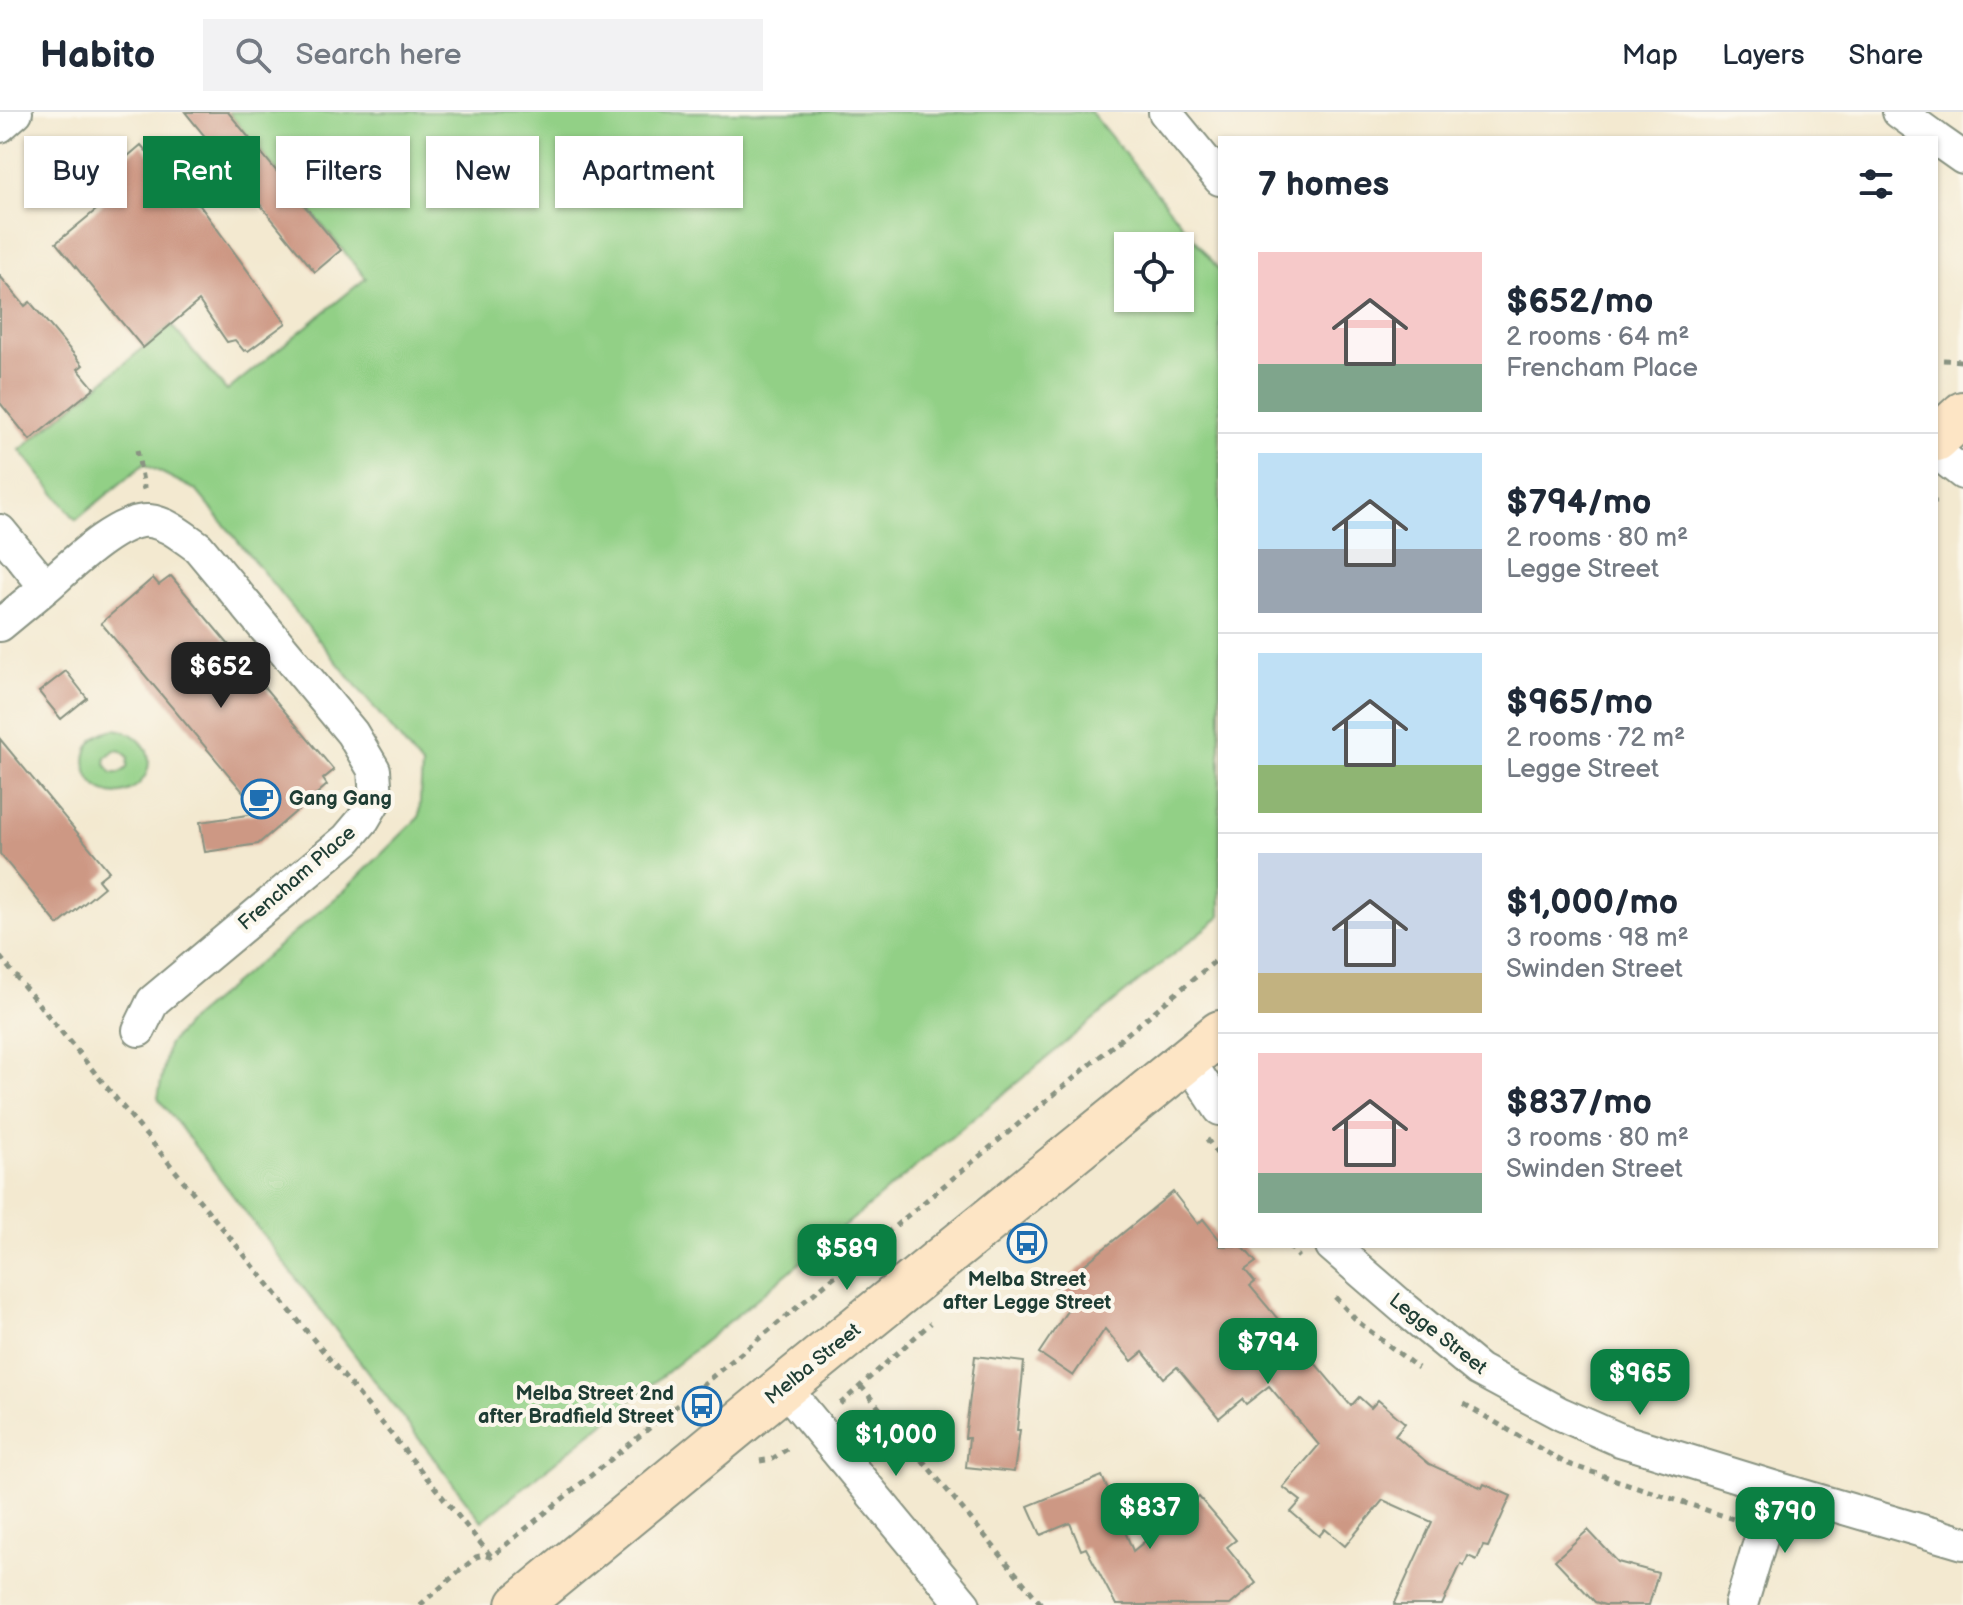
<!DOCTYPE html>
<meta charset="utf-8">
<style>
body{margin:0;font-family:"Balsamiq Sans",sans-serif;background:#f2f2f3;color:#1f2937;height:100vh;display:flex;flex-direction:column;font-size:30px;white-space:nowrap}
*{box-sizing:border-box;margin:0}
p{font-size:26px;color:#747a83}
.icon{flex:none;width:44px;height:44px;fill:none;stroke:currentColor;stroke-width:2;stroke-linecap:round;stroke-linejoin:round}
.map{position:relative;flex:1;overflow:hidden}
.panel{position:absolute;left:1218px;top:24px;width:720px;height:1112px;display:flex;flex-direction:column;background:#fff;border-radius:0px;box-shadow:0 2px 6px #0004}
.panel>*{flex:none}
.top-card{position:absolute;left:24px;top:24px;width:760px;height:72px;display:flex;gap:16px}
.tools{position:absolute;left:1114px;top:120px;display:grid;gap:16px}
.tools a{display:grid;place-items:center;width:80px;height:80px;border-radius:0px;background:#fff;box-shadow:0 2px 6px #0004;font-size:40px}
.price{position:absolute;translate:-50% -68px;padding:0 18px;border-radius:16px;background:#0b8043;color:#fff;font-size:26px;line-height:52px;filter:drop-shadow(0 2px 4px #0008)}
.price::after{content:'';position:absolute;left:50%;top:48px;width:24px;height:18px;margin-left:-12px;background:inherit;clip-path:polygon(0 0,100% 0,50% 100%)}
.price.selected{background:#222;color:#fff}
ul{padding:0;list-style:none}
li{display:flex;align-items:center;gap:24px;height:200px;padding:0 40px}
li+li{border-top:2px solid #e0e1e3}
li span{display:grid;place-items:center;flex:none;width:224px;height:160px;border-radius:0px;color:#555}
li>.icon{margin-inline-start:auto}
span .icon{width:96px;height:96px;fill:#fffc;stroke-width:1}
li b{font-size:34px}
h2{display:flex;justify-content:space-between;align-items:center;height:96px;padding:0 40px;font-size:34px}
.chip{padding:0 28px;border-radius:0px;background:#fff;box-shadow:0 2px 6px #0004;font-size:28px;line-height:72px}
.chip.selected{background:#0b8043;color:#fff}
header{display:flex;align-items:center;gap:48px;box-sizing:border-box;height:112px;padding:0 40px;background:#fff;border-bottom:2px solid #e0e1e3}
header strong{font-size:38px}
nav{display:flex;gap:44px;margin-inline-start:auto;font-size:28px}
.search{width:560px;height:72px;background:#f2f2f3;display:flex;align-items:center;gap:20px;box-sizing:border-box;padding:0 28px;border-radius:0px;color:#747a83;font-size:30px}
.map>svg:first-child{display:block}
</style>
<header>
<strong>Habito</strong>
<div class="search"><svg class="icon" aria-label="search" viewBox="0 0 24 24"><circle cx="10" cy="10" r="6"/><path d="M15 15l6 6"/></svg>Search here</div>
<nav><a>Map</a><a>Layers</a><a>Share</a></nav>
</header>
<div class="map">
<svg width="1963" height="1493" viewBox="0 0 1963 1493">
<rect width="100%" height="100%" fill="#fbf7ec"/>
<filter id="ink" filterUnits="userSpaceOnUse"><feTurbulence type="fractalNoise" baseFrequency=".0125" numOctaves="2"/><feDisplacementMap in="SourceGraphic" scale="16" xChannelSelector="R" yChannelSelector="G"/><feConvolveMatrix kernelMatrix="1 2 1 2 8 2 1 2 1" color-interpolation-filters="sRGB"/></filter>
<filter id="wash" filterUnits="userSpaceOnUse"><feTurbulence type="fractalNoise" baseFrequency=".006" numOctaves="4" result="noise"/><feDisplacementMap in="SourceGraphic" scale="32" xChannelSelector="R" yChannelSelector="G"/><feGaussianBlur stdDeviation="1.8" result="paint"/><feColorMatrix in="noise" values="0 0 0 0 0 0 0 0 0 0 0 0 0 0 0 0 0 1.4 0 .05"/><feComposite in="paint" operator="in"/></filter>
<g filter="url(#wash)">
<rect width="100%" height="100%" fill="#f3e9d0"/>
<path fill="#92d086" stroke="#58865d" stroke-width="2" fill-rule="evenodd" d="M228 0H1091L1220 159V805L1131 876 730 1209 482 1409 158 986 168 933 191 907 344 779 419 705 422 654 196 378 144 352 76 408 20 338 171 213 227 279 366 166ZM1128 134H1180V186H1128Z
M115 617C136 620 155 637 147 660 144 668 138 674 130 678 88 698 62 628 115 617ZM115 638 122 639 128 645 127 656 120 661H112L105 652 106 645Z"/>
<g id="blocks">
<path fill="#cd9884" d="M185 0H228L341 138 315 160Z
M141 33 166 62 179 65 286 211 248 239 246 238 244 239 235 228 227 230 199 189 143 236 56 131 118 80 105 65 112 59 103 35 128 44Z
M0 164 25 194 30 190 83 253 78 257 94 276 30 328 0 291Z
M171 464 334 658 323 667 327 673 258 732 205 740 200 710 261 701 101 511 153 466 159 473Z
M66 559 87 586 61 607 39 580Z
M0 627 109 759 98 768 104 775 58 813 0 742Z
M1173 1080 1198 1112 1203 1107 1220 1128V1134H1242L1256 1150 1245 1158 1255 1170 1250 1174 1351 1294 1359 1285 1371 1296 1378 1288 1405 1311 1395 1323 1429 1352 1482 1376 1484 1372 1511 1384 1488 1435 1483 1434 1477 1448 1468 1444 1464 1454 1461 1452 1442 1493H1394L1432 1410 1383 1388 1345 1434 1325 1417 1319 1424 1291 1400 1301 1389 1283 1375 1319 1333 1269 1274 1246 1292 1242 1287 1219 1306 1177 1255 1164 1266 1143 1240 1132 1249 1105 1217 1073 1264 1039 1241 1071 1193 1057 1175Z
M975 1244 1024 1250 1017 1318H1020L1014 1360 966 1355 969 1326H965Z
M1102 1364 1133 1439 1199 1385 1236 1428 1227 1435 1256 1471 1230 1493H1116L1086 1436 1081 1438 1070 1411 1041 1423 1028 1394Z
M1588 1418 1618 1450 1658 1461 1649 1493H1605L1595 1490 1555 1448Z"/>
</g>
</g>
<g filter="url(#ink)">
<use href="#blocks" fill-opacity="0" stroke="#899382" stroke-width="2"/>
<g fill="none" stroke-linecap="round" stroke-linejoin="round">
<defs>
<path id="street" d="M1165 0 1220 67
M1899 0 1935 26
M0 14 16 0
M1936 27 1963 46
M1936 340 1963 361
M0 419 46 475C69 455 118 406 149 409 168 411 183 425 198 435L352 621 374 658 376 686 363 708 347 727 153 889 139 918
M0 513 46 475
M1188 948 1220 997
M1332 1134 1406 1198 1479 1258 1561 1302 1620 1328 1776 1376 1963 1431
M784 1275 964 1493
M1741 1493 1776 1376"/>
<path id="secondary" d="M1936 327 1963 302
M519 1493 784 1275 1220 921"/>
</defs>
<use href="#street" stroke="#899382" stroke-width="36"/>
<use href="#secondary" stroke="#899382" stroke-width="48"/>
<path stroke="#899382" stroke-width="5" stroke-dasharray="6 6" stroke-linecap="butt" d="M1943 248 1963 249
M137 338 144 375 141 376
M1936 390H1937
M0 845 491 1444
M1207 1027 1220 1046
M1289 1134 1299 1145
M1335 1185 1357 1209 1418 1256
M861 1274 1042 1493
M840 1292 931 1211
M1464 1292 1565 1351 1733 1407
M760 1349 772 1347 790 1335
M420 1493 476 1445 483 1443 491 1445 766 1221 1220 845"/>
<use href="#street" stroke="#fff" stroke-width="32"/>
<use href="#secondary" stroke="#fde5c5" stroke-width="44"/>
</g>
</g>
<defs>
<symbol id="cafe-ring" viewBox="-11 -11 22 22"><circle r="9.5" fill="#fbf7ec" stroke="#1f6fb2" stroke-width="1.5"/><path d="M-5.5-4.5H6V0H3Q3 3.5 0 3.5H-2.5Q-5.5 3.5-5.5 0ZM3-3.2v2h1.7v-2ZM-6 4.5H4V6H-6Z" fill="#1f6fb2"/></symbol>
<symbol id="bus-ring" viewBox="-11 -11 22 22"><circle r="9.5" fill="#fbf7ec" stroke="#1f6fb2" stroke-width="1.5"/><path d="M-5-6H5V4H4V6H2V4H-2V6H-4V4H-5ZM-3.5-4V0h7V-4ZM-3.5 1.2v1.5H-2V1.2ZM2 1.2v1.5H3.5V1.2Z" fill="#1f6fb2"/></symbol>
</defs>
<g fill-rule="evenodd">
<use href="#cafe-ring" x="239" y="665" width="44" height="44"/>
<use href="#bus-ring" x="1005" y="1109" width="44" height="44"/>
<use href="#bus-ring" x="680" y="1272" width="44" height="44"/>
</g>
<g text-anchor="middle" dominant-baseline="central" stroke-width="8" stroke-linejoin="round" paint-order="stroke">
<g font-size="20" font-weight="bold" fill="#1f3d34" stroke="#fbf7ec" text-anchor="start">
<text x="289" y="687">Gang Gang</text>
<text x="1027" y="1168" text-anchor="middle">Melba Street<tspan x="1027" dy="23">after Legge Street</tspan></text>
<text x="674" y="1282" text-anchor="end">Melba Street 2nd<tspan x="674" dy="23">after Bradfield Street</tspan></text>
</g>
<g font-size="20" fill="#1f3d34" stroke="#fbf7ec">
<text transform="translate(297 766) rotate(-41)">Frencham Place</text>
<text transform="translate(1438 1222) rotate(38)">Legge Street</text>
<text transform="translate(813 1252) rotate(-39)">Melba Street</text>
</g>
</g>
</svg>
<div class="tools">
<a><svg class="icon" aria-label="locate" viewBox="0 0 24 24"><circle cx="12" cy="12" r="6"/><path d="M12 2v4M12 18v4M2 12h4M18 12h4"/></svg></a>
</div>
<b class="price selected" style="left:221px;top:598px">$652</b>
<b class="price" style="left:847px;top:1180px">$589</b>
<b class="price" style="left:1268px;top:1274px">$794</b>
<b class="price" style="left:1640px;top:1305px">$965</b>
<b class="price" style="left:896px;top:1366px">$1,000</b>
<b class="price" style="left:1150px;top:1439px">$837</b>
<b class="price" style="left:1785px;top:1443px">$790</b>
<div class="top-card">
<a class="chip">Buy</a>
<a class="chip selected">Rent</a>
<a class="chip">Filters</a>
<a class="chip">New</a>
<a class="chip">Apartment</a>
</div>
<section class="panel">
<h2>7 homes<svg class="icon" aria-label="filters" viewBox="0 0 24 24"><path d="M4 7h16M4 17h16"/><circle cx="9" cy="7" r="2"/><circle cx="15" cy="17" r="2"/></svg></h2>
<ul>
<li><span style="background:linear-gradient(#f6c9c9 70%,#7fa58c 0)"><svg class="icon" aria-label="home" viewBox="0 0 24 24"><path d="M3 11l9-7 9 7M6 9v11h12V9"/></svg></span><div><b>$652/mo</b><p>2 rooms · 64 m²</p><p>Frencham Place</p></div></li>
<li><span style="background:linear-gradient(#bfe0f5 60%,#9aa5b1 0)"><svg class="icon" aria-label="home" viewBox="0 0 24 24"><path d="M3 11l9-7 9 7M6 9v11h12V9"/></svg></span><div><b>$794/mo</b><p>2 rooms · 80 m²</p><p>Legge Street</p></div></li>
<li><span style="background:linear-gradient(#bfe0f5 70%,#8fb573 0)"><svg class="icon" aria-label="home" viewBox="0 0 24 24"><path d="M3 11l9-7 9 7M6 9v11h12V9"/></svg></span><div><b>$965/mo</b><p>2 rooms · 72 m²</p><p>Legge Street</p></div></li>
<li><span style="background:linear-gradient(#c9d6e8 75%,#c2b280 0)"><svg class="icon" aria-label="home" viewBox="0 0 24 24"><path d="M3 11l9-7 9 7M6 9v11h12V9"/></svg></span><div><b>$1,000/mo</b><p>3 rooms · 98 m²</p><p>Swinden Street</p></div></li>
<li><span style="background:linear-gradient(#f6c9c9 75%,#7fa58c 0)"><svg class="icon" aria-label="home" viewBox="0 0 24 24"><path d="M3 11l9-7 9 7M6 9v11h12V9"/></svg></span><div><b>$837/mo</b><p>3 rooms · 80 m²</p><p>Swinden Street</p></div></li>
</ul>
</section>
</div>
